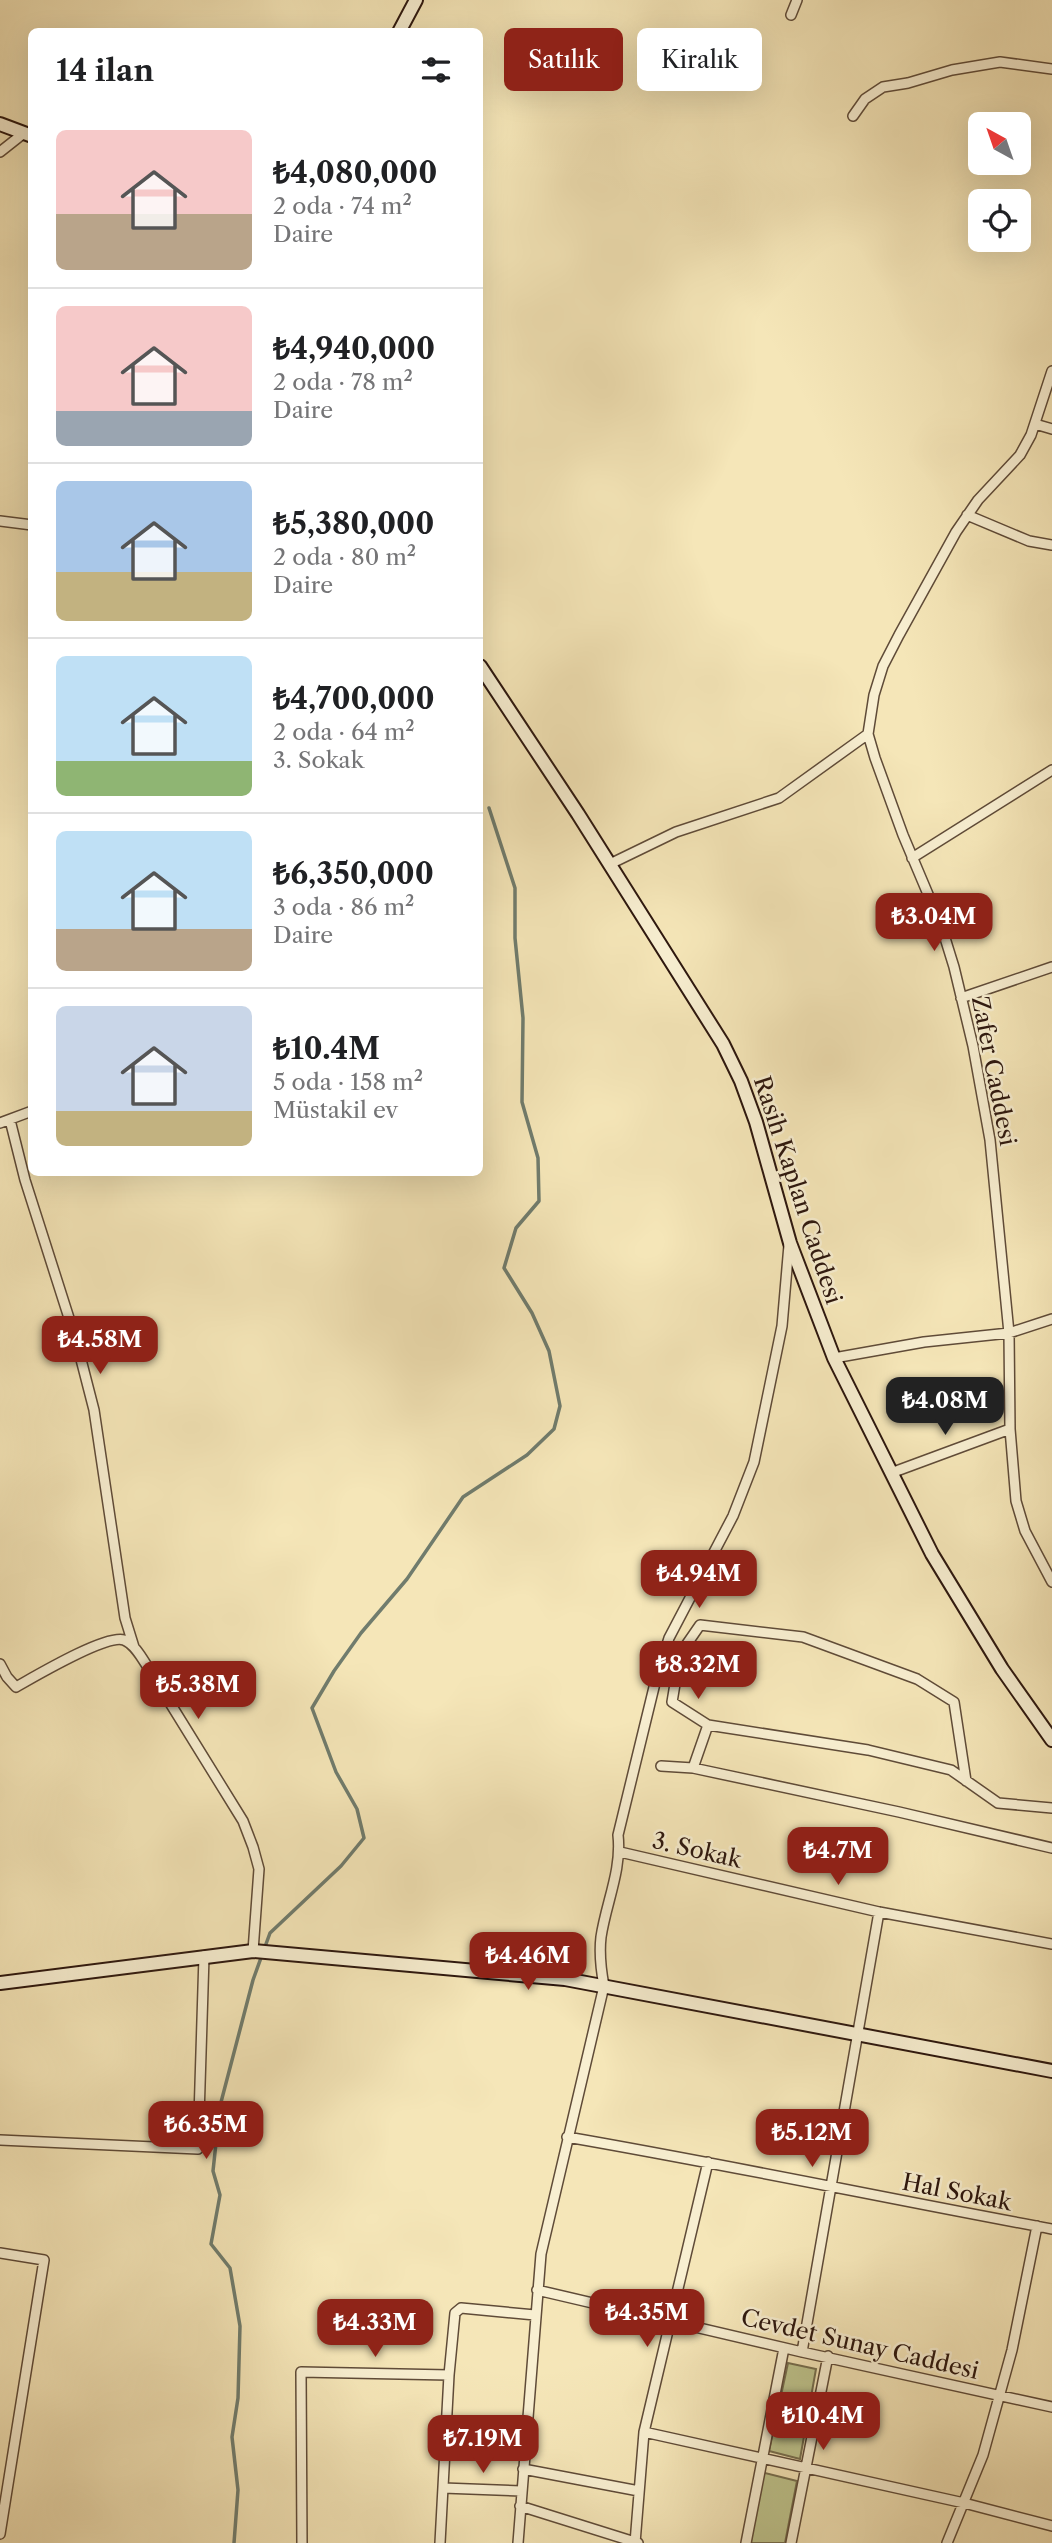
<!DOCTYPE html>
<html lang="tr">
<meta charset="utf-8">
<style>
body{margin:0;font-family:"Libre Caslon Text",serif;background:#f2f2f2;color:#202124;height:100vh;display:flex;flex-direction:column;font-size:26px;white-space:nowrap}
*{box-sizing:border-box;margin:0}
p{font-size:23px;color:#757577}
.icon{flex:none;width:38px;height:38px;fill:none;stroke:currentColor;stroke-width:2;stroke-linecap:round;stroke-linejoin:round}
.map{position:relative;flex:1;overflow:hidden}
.details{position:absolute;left:28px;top:28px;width:455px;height:1148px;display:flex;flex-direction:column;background:#fff;border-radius:10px;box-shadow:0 7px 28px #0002}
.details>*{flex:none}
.top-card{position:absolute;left:504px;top:28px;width:443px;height:63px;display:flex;gap:14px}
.needle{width:46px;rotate:320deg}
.fabs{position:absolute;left:968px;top:112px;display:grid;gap:14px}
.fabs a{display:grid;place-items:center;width:63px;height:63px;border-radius:10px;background:#fff;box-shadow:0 7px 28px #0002;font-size:35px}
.price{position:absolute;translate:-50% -60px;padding:0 16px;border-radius:14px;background:#8f2418;color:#fff;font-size:23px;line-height:46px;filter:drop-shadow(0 2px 4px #0008)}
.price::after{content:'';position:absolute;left:50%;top:42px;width:21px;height:16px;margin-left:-10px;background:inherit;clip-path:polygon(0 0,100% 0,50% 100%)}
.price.current{background:#222;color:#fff}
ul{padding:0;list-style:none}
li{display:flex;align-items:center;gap:21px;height:175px;padding:0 28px}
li+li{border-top:2px solid #e0e0e0}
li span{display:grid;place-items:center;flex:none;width:196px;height:140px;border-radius:10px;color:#555}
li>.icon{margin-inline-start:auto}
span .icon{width:84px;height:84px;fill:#fffc;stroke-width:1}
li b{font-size:30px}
h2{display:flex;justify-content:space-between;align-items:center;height:84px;padding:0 28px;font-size:30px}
.chip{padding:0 24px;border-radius:10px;background:#fff;box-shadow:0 7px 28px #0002;font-size:24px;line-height:63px}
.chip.current{background:#8f2418;color:#fff}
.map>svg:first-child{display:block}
</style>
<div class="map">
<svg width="1052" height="2543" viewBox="0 0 1052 2543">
<rect width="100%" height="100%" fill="#f5e6b8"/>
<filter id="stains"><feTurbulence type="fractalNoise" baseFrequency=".00286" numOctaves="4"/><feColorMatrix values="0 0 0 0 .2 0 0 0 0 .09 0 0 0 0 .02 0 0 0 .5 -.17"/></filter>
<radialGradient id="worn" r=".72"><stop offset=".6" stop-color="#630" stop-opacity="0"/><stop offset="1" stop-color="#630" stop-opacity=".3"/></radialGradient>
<path fill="#bec48d" stroke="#766e4e" stroke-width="2" d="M788 2363 816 2369 800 2459 769 2451Z
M761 2472 797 2481 785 2543H749Z"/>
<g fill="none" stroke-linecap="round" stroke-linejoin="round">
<path stroke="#707c6d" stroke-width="3.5" d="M234 2543 238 2490 232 2437 238 2398 240 2326 230 2268 211 2244 220 2195 213 2171 220 2106 253 1980 270 1933 341 1866 364 1838 357 1809 336 1772 312 1708 334 1671 361 1633 407 1579 463 1497 527 1455 554 1429 560 1406 549 1351 532 1313 504 1268 516 1228 539 1201 538 1158 522 1102 523 1018 515 938V888L489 808"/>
<defs>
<path id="street" d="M791 15 797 0
M853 116 865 99 883 87 908 83 952 70 1000 62 1052 69
M0 152 24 133
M1052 371 1031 435 1020 455 978 500 956 532 899 635 883 666 874 695 868 734 875 758 903 835 941 925 954 967 973 1046 990 1140 1009 1333 1010 1429 1016 1501 1025 1531 1052 1582
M1035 424 1052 429
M967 515 1029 541 1052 545
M0 521 32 525
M912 858 1052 770
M610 864 676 832 779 798 868 734
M961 998 1052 967
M10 1120 25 1180 76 1340 94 1410 125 1618 134 1647
M0 1123 32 1111
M834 1358 924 1342 1009 1333 1052 1319
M891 1473 1010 1429
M0 1664 7 1677 16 1687C34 1677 106 1634 124 1640 135 1644 143 1660 149 1669L243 1821 253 1847 259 1869 253 1951
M708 1725 672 1702 680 1654 700 1625 803 1637 917 1679 954 1702 966 1781
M661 1766 693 1768
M1052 1808 998 1803 951 1770 868 1750 708 1725 693 1768 899 1812 1052 1848
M620 1852 879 1912 1052 1944
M567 2137C729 2165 890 2199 1052 2229
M0 2140 198 2149 204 1956
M0 2253 44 2260 0 2534
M537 2290 802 2352 1052 2407
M802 2352 879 1912
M644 2432 964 2503 1052 2526
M523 2469 639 2491
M443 2488 521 2491
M520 2506 638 2543
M302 2543 301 2372 449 2375
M440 2543 449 2375 455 2313 461 2308 535 2315
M518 2543 541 2254 604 1986C601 1970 599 1954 601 1937 606 1903 622 1870 618 1835L656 1679 669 1638 733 1516 754 1462 782 1326 789 1245
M635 2543 644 2432 708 2162
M746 2543 784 2348
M791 2543 828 2356
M947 2543 983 2455 1012 2350 1037 2226"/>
<path id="secondary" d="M399 32 416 0
M0 124 32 136
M480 666 578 814 723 1044 741 1081 756 1122 790 1243 834 1358 932 1554 1002 1669 1052 1740
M0 1983 253 1951 565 1979 1052 2071"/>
</defs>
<use href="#street" stroke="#5f4b38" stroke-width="12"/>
<use href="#secondary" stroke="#2d170e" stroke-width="16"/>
<use href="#street" stroke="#f8efd1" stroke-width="9"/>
<use href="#secondary" stroke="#f8efd1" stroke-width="12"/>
</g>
<g text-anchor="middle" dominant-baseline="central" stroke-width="5" stroke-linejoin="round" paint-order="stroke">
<g font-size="23" fill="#2d170e" stroke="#f8efd1">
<text transform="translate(994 1071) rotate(79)">Zafer Caddesi</text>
<text transform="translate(798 1190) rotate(72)">Rasih Kaplan Caddesi</text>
<text transform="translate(697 1850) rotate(13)">3. Sokak</text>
<text transform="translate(957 2192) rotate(11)">Hal Sokak</text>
<text transform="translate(860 2344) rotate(13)">Cevdet Sunay Caddesi</text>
</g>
</g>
<rect width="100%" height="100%" filter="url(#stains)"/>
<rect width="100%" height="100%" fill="url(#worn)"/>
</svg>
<div class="fabs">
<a><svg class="needle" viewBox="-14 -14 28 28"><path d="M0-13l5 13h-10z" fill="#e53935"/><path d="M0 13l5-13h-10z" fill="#757577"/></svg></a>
<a><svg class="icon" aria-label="locate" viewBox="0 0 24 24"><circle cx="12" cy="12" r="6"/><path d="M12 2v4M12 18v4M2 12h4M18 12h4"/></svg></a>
</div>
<b class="price" style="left:934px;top:953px">₺3.04M</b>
<b class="price" style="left:100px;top:1376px">₺4.58M</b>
<b class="price current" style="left:945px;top:1437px">₺4.08M</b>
<b class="price" style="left:699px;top:1610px">₺4.94M</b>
<b class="price" style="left:698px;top:1701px">₺8.32M</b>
<b class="price" style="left:198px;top:1721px">₺5.38M</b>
<b class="price" style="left:838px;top:1887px">₺4.7M</b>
<b class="price" style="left:528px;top:1992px">₺4.46M</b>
<b class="price" style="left:206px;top:2161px">₺6.35M</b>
<b class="price" style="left:812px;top:2169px">₺5.12M</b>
<b class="price" style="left:647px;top:2349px">₺4.35M</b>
<b class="price" style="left:375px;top:2359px">₺4.33M</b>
<b class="price" style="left:823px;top:2452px">₺10.4M</b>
<b class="price" style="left:483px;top:2475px">₺7.19M</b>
<div class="top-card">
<a class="chip current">Satılık</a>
<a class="chip">Kiralık</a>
</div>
<section class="details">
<h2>14 ilan<svg class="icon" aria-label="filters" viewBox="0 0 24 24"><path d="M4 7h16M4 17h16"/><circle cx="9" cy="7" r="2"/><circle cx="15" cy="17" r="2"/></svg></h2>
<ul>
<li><span style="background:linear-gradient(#f6c9c9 60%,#b9a48a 0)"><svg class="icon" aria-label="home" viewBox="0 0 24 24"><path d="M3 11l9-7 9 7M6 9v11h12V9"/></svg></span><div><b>₺4,080,000</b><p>2 oda · 74 m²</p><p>Daire</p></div></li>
<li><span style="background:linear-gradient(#f6c9c9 75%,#9aa5b1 0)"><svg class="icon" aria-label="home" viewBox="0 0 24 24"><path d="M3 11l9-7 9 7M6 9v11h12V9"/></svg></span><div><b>₺4,940,000</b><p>2 oda · 78 m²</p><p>Daire</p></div></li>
<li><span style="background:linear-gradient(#a9c7e8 65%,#c2b280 0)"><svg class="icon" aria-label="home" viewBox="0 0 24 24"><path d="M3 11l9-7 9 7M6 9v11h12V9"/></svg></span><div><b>₺5,380,000</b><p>2 oda · 80 m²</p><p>Daire</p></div></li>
<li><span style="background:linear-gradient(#bfe0f5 75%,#8fb573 0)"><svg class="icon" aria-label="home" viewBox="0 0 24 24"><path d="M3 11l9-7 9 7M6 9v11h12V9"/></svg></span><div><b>₺4,700,000</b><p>2 oda · 64 m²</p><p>3. Sokak</p></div></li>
<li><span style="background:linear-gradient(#bfe0f5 70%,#b9a48a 0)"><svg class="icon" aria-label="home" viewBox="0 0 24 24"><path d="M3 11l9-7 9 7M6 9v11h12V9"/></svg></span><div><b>₺6,350,000</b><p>3 oda · 86 m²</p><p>Daire</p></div></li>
<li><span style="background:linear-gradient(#c9d6e8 75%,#c2b280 0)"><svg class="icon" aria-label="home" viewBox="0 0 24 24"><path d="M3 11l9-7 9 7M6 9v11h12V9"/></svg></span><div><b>₺10.4M</b><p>5 oda · 158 m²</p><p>Müstakil ev</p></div></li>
</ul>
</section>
</div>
